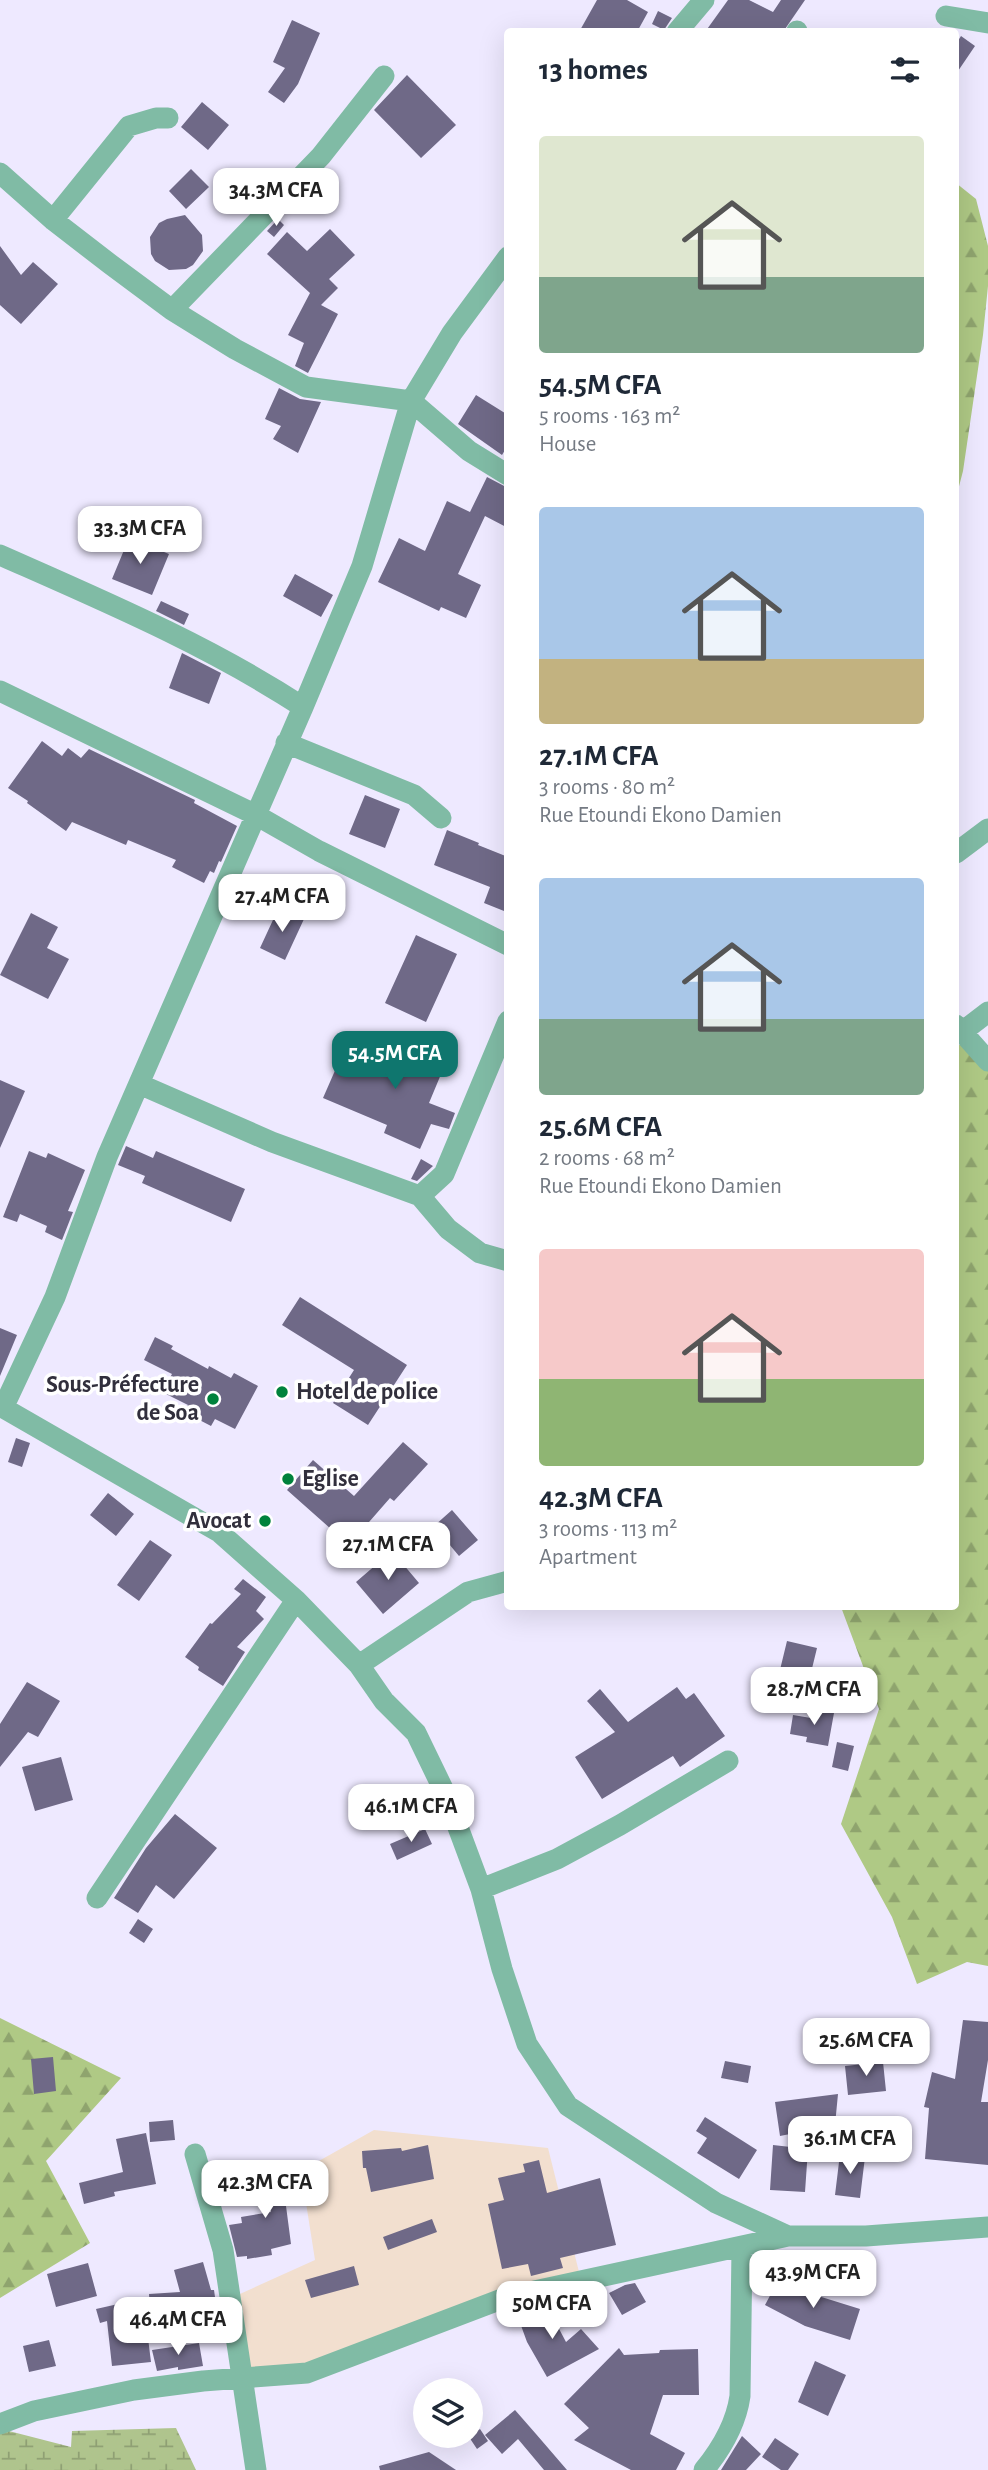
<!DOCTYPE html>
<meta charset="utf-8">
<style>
body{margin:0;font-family:"Alegreya Sans",sans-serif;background:#f6f6f7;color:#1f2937;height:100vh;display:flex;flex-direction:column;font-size:26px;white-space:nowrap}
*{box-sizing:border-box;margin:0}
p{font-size:23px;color:#747a83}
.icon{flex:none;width:38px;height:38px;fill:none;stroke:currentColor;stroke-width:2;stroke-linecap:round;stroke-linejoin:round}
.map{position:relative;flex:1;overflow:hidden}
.sheet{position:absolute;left:504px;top:28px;width:455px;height:1582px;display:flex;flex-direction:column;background:#fff;border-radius:7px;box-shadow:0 7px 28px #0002}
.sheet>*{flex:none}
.tools{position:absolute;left:413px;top:2378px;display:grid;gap:14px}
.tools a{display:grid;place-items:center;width:70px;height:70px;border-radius:50%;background:#fff;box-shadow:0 7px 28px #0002;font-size:35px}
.price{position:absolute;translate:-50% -60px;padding:0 16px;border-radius:14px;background:#fff;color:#222;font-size:23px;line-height:46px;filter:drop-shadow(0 2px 4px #0008)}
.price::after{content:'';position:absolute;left:50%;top:42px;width:21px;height:16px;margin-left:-10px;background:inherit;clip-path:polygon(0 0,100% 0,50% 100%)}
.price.current{background:#0f766e;color:#fff}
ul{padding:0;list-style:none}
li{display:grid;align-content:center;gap:14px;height:371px;padding:0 35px}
li span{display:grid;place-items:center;height:217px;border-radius:7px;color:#555}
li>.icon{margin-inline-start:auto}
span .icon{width:126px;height:126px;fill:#fffc;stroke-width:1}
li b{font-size:30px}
h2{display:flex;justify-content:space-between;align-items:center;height:84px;padding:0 35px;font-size:30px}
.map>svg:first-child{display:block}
</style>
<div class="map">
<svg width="988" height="2470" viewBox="0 0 988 2470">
<defs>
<pattern id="forest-firs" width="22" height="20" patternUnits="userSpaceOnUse" patternTransform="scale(1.75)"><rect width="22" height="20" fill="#afc985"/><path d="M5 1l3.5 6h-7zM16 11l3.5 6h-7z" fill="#8fa46e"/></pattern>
<pattern id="wetland-marsh" width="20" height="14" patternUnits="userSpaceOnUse" patternTransform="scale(1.75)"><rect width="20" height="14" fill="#afc48d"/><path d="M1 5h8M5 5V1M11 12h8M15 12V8" fill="none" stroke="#8fa074"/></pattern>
</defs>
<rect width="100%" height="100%" fill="#eee9ff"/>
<path fill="#f2dfcf" d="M374 2130 548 2148 582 2284 315 2365 242 2379 231 2298 315 2260 301 2171Z"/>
<path fill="url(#forest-firs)" d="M956 183 976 199 988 246V286L983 335 963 471 956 498Z
M956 1045H988V1966L967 1962 917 1984 892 1917 841 1824 879 1709 841 1607 956 1606Z
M0 2018 121 2078 46 2161 90 2243 0 2298Z"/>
<path fill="url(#wetland-marsh)" d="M176 2428 196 2470H0V2431L5 2430 71 2447 72 2431Z"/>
<path fill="#6f6987" d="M597 0H627L648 12 637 32H579Z
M728 0H749L773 12 781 0H805L783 32H705Z
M658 11 672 18 664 30 652 24Z
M292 20 320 33 298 84 284 103 268 92 285 68 273 62Z
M961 36 975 46 956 74V44Z
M407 75 456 125 421 158 374 110Z
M202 102 229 125 208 150 181 127Z
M191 169 209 187 186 209 169 191Z
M185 215 202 235 203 251 193 265 186 269 169 270 155 261 151 254 150 237 159 223 167 219Z
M278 219 284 225 274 237 267 231Z
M330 229 355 255 329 279 338 288 321 305 338 314 308 373 295 366 304 343 288 335 310 293 267 254 287 232 307 251Z
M0 246 21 275 33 262 58 284 21 324 0 305Z
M279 388 300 399 321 402 298 453 273 439 281 426 265 419Z
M476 395 508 415V445L502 455 458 424Z
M487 477 508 488V528L485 516 458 574 481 585 466 618 441 607 439 611 378 582 399 538 425 551 447 501 470 512Z
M129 538 169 554 152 595 112 579Z
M295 574 333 595 321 617 283 596Z
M161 601 189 614 184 625 156 611Z
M182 653 221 673 209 704 169 688Z
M42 741 62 756 68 748 81 758 89 749 195 800 194 803 237 826 221 862 219 861 214 873 210 871 204 883 172 867 176 860 128 840 126 845 72 822 66 831 27 803 28 801 8 788Z
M365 795 400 809 385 848 349 834Z
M447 830 479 843 478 845 508 857V903L504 911 484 903 490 887 434 865Z
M279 907 304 919 285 960 260 948Z
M31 913 58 927 47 948 69 959 48 999 0 975Z
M416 935 457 954 426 1022 385 1003Z
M426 1032 454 1043 429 1103 455 1113 449 1129 431 1124 420 1149 384 1133 387 1125 323 1098 344 1050 407 1077Z
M0 1080 25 1091 0 1148Z
M126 1146 153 1158 156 1151 245 1189 231 1222 142 1183 145 1176 118 1165Z
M29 1151 46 1158 48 1153 85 1170 68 1211 73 1212 62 1240 45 1232 47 1226 20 1214 17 1222 3 1217Z
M421 1159 433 1166 417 1181 411 1179Z
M300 1297 407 1365 368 1425 333 1403 354 1370 282 1325Z
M0 1328 17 1335 0 1376Z
M155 1337 173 1346 171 1349 208 1369 209 1366 231 1378 234 1373 258 1386 235 1429 215 1419 211 1426 184 1412 188 1405 162 1392 172 1374 144 1360Z
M16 1438 30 1443 22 1467 8 1462Z
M403 1442 428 1464 394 1501 390 1498 349 1545 287 1490 313 1460 354 1496Z
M108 1493 134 1514 116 1536 90 1515Z
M452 1510 478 1540 459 1556 434 1526Z
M150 1540 172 1555 139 1601 117 1585Z
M392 1551 419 1583 383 1614 356 1582Z
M243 1579 266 1597 256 1611 264 1619 237 1647 245 1652 223 1686 198 1670 199 1667 185 1657 210 1623 212 1624 241 1594 234 1589Z
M787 1641 817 1648 808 1685 778 1678Z
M27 1682 60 1701 38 1737 28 1732 0 1767V1724Z
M677 1687 686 1699 694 1693 725 1736 680 1767 673 1756 602 1799 575 1757 615 1732 587 1701 600 1689 628 1722Z
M813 1709 834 1713 828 1746 806 1742 807 1737 790 1734 793 1715 811 1718Z
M837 1742 854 1746 848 1771 832 1767Z
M61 1757 73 1800 35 1811 22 1767Z
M175 1814 217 1848 174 1899 156 1885 138 1913 114 1898 146 1848Z
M425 1829 432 1844 397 1860 390 1844Z
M138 1919 153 1929 144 1943 129 1933Z
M963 2020 988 2022V2060L981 2102H988V2165L925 2159 929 2108 924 2107 932 2072 955 2079Z
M53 2057 56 2091 34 2094 31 2059Z
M725 2061 751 2066 748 2083 721 2078Z
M883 2062 886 2091 848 2095 845 2066Z
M838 2094 835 2125 780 2136 775 2102Z
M705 2117 757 2150 739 2179 697 2153 707 2138 696 2131Z
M173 2120 175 2140 150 2142 149 2122Z
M146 2133 156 2184 114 2192 115 2196 84 2204 79 2183 123 2172 116 2139Z
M428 2145 434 2179 371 2192 366 2168H363L362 2151 401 2148 402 2151Z
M773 2145 808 2149 805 2192 770 2190Z
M840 2154 865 2157 860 2198 835 2195Z
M282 2160 289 2206H286L291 2244 271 2249 272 2255 247 2259V2256L237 2257 229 2225 242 2223 241 2217 271 2212 263 2163Z
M539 2160 547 2193 600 2178 616 2245 560 2258 563 2268 531 2276 528 2264 502 2269 488 2204 504 2200 498 2178 525 2172 523 2164Z
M432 2219 437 2232 388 2250 383 2237Z
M203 2262 211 2290H214L215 2297 171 2309 150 2310 149 2294 180 2292 174 2270Z
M88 2263 97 2296 56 2307 47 2274Z
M354 2266 359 2285 311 2298 305 2280Z
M780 2277 815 2295 860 2309 850 2340 805 2326 765 2305Z
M635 2283 646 2302 622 2315 609 2293 625 2285Z
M136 2300 140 2339 148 2338 151 2362 112 2366 107 2321 100 2323 96 2309Z
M538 2304 543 2317 546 2315 553 2327 557 2325 566 2342 581 2329 599 2349 547 2377 527 2342 515 2309Z
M49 2340 56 2366 29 2372 23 2346Z
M199 2343 203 2366 178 2370V2367L157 2371 152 2350Z
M619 2348 624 2355 659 2353 660 2350 698 2349 699 2395H663L650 2434 685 2453 676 2470H631L574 2440 589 2428 564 2404Z
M815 2361 846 2375 828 2416 798 2402Z
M515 2410 536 2434 567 2470H544L518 2439 502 2454 485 2435Z
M480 2429 488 2441 477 2449 469 2437Z
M742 2436 761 2454 746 2470H721Z
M775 2438 799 2454 788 2470H781L762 2457Z
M429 2452 456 2470H380L379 2466Z"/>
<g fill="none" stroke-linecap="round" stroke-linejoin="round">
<path stroke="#80bba5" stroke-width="21" d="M946 16 988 23
M677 32 704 0
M797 32V31
M0 173 53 220 110 264 172 310 235 349 306 387 411 401 469 451 508 475
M53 220 129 126 156 118H168
M172 310 321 156 384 76
M0 555C104 601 208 645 303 707
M0 691 256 815 319 851 508 945
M286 743 414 795 441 818
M956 853 988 829
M956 1025 988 1061
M962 1032 988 1012
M139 1084 272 1142 420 1196 448 1229 480 1253 508 1261
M420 1196 444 1174 508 1021
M0 1406 219 1532 296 1600 359 1665 384 1701 416 1733 446 1795 481 1889 502 1969 527 2044 568 2106 716 2203 788 2236H866L988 2227
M3 1408 55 1297 107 1157 303 707 362 566 411 401 452 333 508 257
M359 1665 468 1592 508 1581
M481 1889 557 1859 620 1825 728 1761
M97 1898 296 1600
M195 2154 223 2250 256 2470
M0 2424 34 2411 134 2390 203 2381 307 2373 507 2297 788 2236
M704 2470C722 2448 736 2424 740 2396L742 2248"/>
</g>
<g fill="#00823c" stroke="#fff" stroke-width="2.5">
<circle cx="282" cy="1392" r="7"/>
<circle cx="213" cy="1399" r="7"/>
<circle cx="288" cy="1479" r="7"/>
<circle cx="265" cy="1521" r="7"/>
</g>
<g text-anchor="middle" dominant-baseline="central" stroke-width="7" stroke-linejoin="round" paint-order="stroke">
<g font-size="24" font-weight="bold" fill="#312f3c" stroke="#fff" text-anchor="end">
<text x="199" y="1385">Sous-Préfecture<tspan x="199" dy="28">de Soa</tspan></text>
<text x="296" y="1392" text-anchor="start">Hotel de police</text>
<text x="302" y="1479" text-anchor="start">Eglise</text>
<text x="251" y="1521">Avocat</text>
</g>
</g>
</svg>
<div class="tools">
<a><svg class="icon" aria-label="layers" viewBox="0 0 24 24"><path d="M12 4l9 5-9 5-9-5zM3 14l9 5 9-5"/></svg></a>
</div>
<b class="price" style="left:276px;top:228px">34.3M CFA</b>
<b class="price" style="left:140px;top:566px">33.3M CFA</b>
<b class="price" style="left:282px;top:934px">27.4M CFA</b>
<b class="price current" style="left:395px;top:1091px">54.5M CFA</b>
<b class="price" style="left:388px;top:1582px">27.1M CFA</b>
<b class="price" style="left:814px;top:1727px">28.7M CFA</b>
<b class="price" style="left:411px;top:1844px">46.1M CFA</b>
<b class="price" style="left:866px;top:2078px">25.6M CFA</b>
<b class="price" style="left:850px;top:2176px">36.1M CFA</b>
<b class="price" style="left:265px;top:2220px">42.3M CFA</b>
<b class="price" style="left:813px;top:2310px">43.9M CFA</b>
<b class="price" style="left:552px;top:2341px">50M CFA</b>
<b class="price" style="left:178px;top:2357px">46.4M CFA</b>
<section class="sheet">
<h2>13 homes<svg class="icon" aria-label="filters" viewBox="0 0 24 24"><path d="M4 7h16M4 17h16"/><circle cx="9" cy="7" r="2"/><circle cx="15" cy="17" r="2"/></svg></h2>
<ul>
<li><span style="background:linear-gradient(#dfe7d0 65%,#7fa58c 0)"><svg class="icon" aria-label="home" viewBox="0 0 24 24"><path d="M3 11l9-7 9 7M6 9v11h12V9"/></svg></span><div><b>54.5M CFA</b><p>5 rooms · 163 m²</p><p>House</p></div></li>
<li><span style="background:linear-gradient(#a9c7e8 70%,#c2b280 0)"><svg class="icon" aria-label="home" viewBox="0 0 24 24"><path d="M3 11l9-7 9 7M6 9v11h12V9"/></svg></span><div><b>27.1M CFA</b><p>3 rooms · 80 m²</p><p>Rue Etoundi Ekono Damien</p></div></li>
<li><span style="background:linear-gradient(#a9c7e8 65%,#7fa58c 0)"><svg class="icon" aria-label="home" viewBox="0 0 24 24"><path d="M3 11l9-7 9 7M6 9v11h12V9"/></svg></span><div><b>25.6M CFA</b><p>2 rooms · 68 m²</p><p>Rue Etoundi Ekono Damien</p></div></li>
<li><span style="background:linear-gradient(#f6c9c9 60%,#8fb573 0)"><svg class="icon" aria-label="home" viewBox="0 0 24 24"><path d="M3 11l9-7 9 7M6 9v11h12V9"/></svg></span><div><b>42.3M CFA</b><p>3 rooms · 113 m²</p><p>Apartment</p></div></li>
</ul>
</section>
</div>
